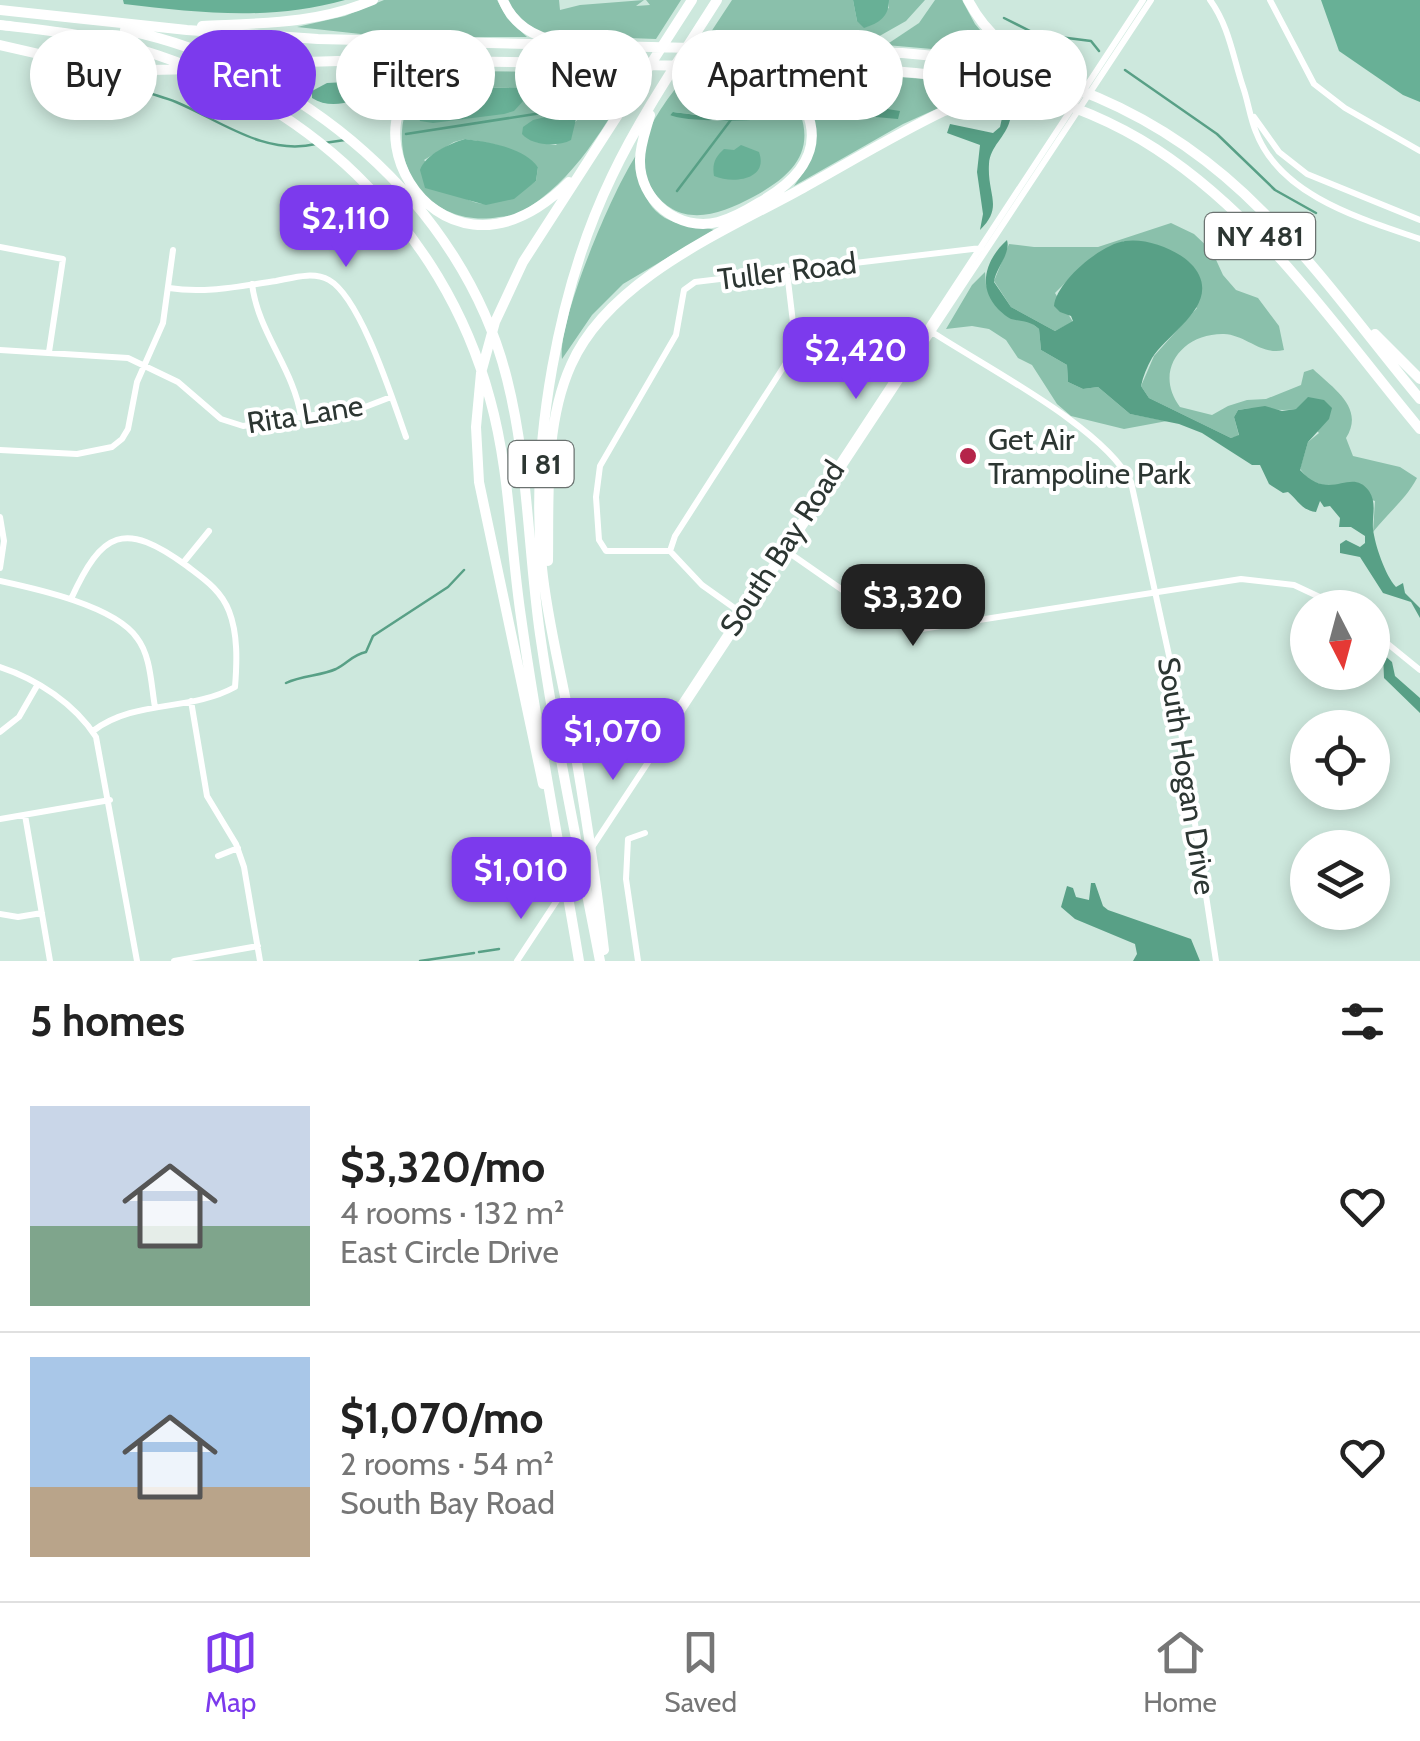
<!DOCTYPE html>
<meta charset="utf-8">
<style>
body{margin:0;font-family:Cabin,sans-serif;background:#f2f2f2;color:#222;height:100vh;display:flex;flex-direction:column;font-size:38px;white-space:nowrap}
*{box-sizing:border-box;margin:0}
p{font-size:32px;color:#767676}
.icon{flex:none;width:55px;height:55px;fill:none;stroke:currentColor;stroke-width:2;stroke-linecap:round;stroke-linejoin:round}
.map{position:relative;height:961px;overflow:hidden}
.details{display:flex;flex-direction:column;background:#fff;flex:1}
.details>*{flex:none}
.banner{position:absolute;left:30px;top:30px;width:1360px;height:90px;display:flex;gap:20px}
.needle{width:65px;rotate:174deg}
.controls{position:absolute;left:1290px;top:590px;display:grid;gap:20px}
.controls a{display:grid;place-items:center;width:100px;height:100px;border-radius:50%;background:#fff;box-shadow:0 5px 15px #0003;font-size:50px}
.price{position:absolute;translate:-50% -85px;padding:0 22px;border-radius:20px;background:#7c3aed;color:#fff;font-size:32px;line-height:65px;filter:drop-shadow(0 2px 5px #0008)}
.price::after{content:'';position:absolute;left:50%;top:60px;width:30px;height:22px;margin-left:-15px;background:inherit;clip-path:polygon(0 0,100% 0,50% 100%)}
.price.on{background:#222;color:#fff}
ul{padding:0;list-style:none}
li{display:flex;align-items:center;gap:30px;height:250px;padding:0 30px}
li+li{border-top:2px solid #e0e0e0}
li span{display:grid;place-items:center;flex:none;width:280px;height:200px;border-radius:0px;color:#555}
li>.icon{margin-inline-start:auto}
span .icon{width:120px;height:120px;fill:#fffc;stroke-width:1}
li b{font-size:42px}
h2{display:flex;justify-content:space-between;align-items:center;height:120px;padding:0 30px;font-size:42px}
.tag{padding:0 35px;border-radius:45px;background:#fff;box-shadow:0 5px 15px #0003;font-size:35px;line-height:90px}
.tag.on{background:#7c3aed;color:#fff}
.tabs{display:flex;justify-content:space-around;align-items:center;height:140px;border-top:2px solid #e0e0e0;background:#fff;font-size:28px;color:#767676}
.tabs a{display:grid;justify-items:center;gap:5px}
.tabs .on{color:#7c3aed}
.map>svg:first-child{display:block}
</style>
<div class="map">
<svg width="1420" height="961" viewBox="0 0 1420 961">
<rect width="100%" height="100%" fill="#cde8dd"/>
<path fill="#8ac0ab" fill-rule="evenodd" d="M384 0H497L507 18 527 37H388L297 27 345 16Z
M507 0H559L560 10 580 5 644 0 636 6 650 5 646 0H681L656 39 548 35C529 28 517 17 507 0Z
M732 0H853L857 21 889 8V0H925L906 21 876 38H707Z
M935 0H962L975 24 1001 55 886 45 919 23Z
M460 71 638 73C604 125 576 181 521 212 515 216 507 216 499 217 444 227 399 187 402 131 403 114 410 95 425 85 435 79 449 75 460 71ZM472 87 510 88C470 124 470 123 417 113 430 92 449 90 472 87ZM580 109 582 114 556 145 536 142 554 115ZM465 139C491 143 519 148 538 167L536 181C478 220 469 206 424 160L454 142Z
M701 74C738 75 784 71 800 113 816 156 786 179 753 197 718 216 678 229 652 189 644 177 642 158 645 144 650 120 669 98 683 78ZM778 110 787 117 717 121 670 115 674 112C703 117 750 117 778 110Z
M789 76C823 76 953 72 974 92L903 124 794 186 807 167 814 127 788 81Z
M637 154C639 186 646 217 682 224 693 226 704 226 714 230L623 284 592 315 562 359C557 321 613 189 637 154Z
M1171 223 1194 234 1212 251 1223 275 1236 290 1258 298 1279 326 1284 350C1262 356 1246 335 1224 334 1182 333 1153 371 1180 407L1212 415 1228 406 1247 400 1266 399 1301 385 1304 372 1313 369C1334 389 1365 408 1346 438L1353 456 1400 467 1417 478C1406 499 1388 513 1373 532L1375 501 1310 481 1300 469 1308 442 1319 433 1296 409C1276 412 1259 406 1238 410L1234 417 1239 436 1231 438 1149 398 1141 386 1154 356 1197 308 1124 241 1082 266 1055 293 1073 322 1055 331 1011 307 994 281 1009 244 1034 247H1098Z
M985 272 986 285 1018 318 1030 322 1039 329 1041 350 1067 365 1068 382 1083 389 1098 387 1130 414 1167 421 1124 429 1071 416 1057 404 1032 365 1018 358 1006 340 989 329 972 326 946 329 972 285Z"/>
<path fill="#68b096" d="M123 0H345C271 21 200 13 124 4Z
M853 0H889C889 17 879 23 864 28L857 21Z
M1321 0H1420V102L1403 95 1339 51Z
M365 81 371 88C356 103 331 110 312 98V91L327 83Z
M458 87 517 88 523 91 524 100 514 111 504 114 433 123 420 121 417 113 433 96Z
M580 109 582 114 576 119 571 140C558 147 532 146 522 134L523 127 533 120Z
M465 139C488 142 523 147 538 167L536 181 514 199 486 205 425 188 420 170C426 154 449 144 465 139Z
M741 145 759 152C769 180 733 184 714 176 712 164 715 157 724 149L734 150Z"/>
<path fill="#58a086" d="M881 108 900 111 898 119 841 114Z
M778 110 790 115C773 122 687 123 670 115L673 112 705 116Z
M1002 118 1010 120C1006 137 990 146 989 164 987 195 1004 207 980 230L983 214 977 172 980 145 947 133 950 124 993 133 1000 127Z
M1007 240C1011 254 996 267 994 282L1011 307 1055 331 1073 321 1071 316 1060 312 1054 306C1056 282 1101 244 1125 241 1149 237 1189 253 1199 275 1215 308 1167 334 1152 358 1147 367 1143 376 1141 386L1149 398 1231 438 1239 435 1234 417 1238 410 1265 406 1282 411 1296 409 1308 397 1324 400 1332 408 1329 419 1308 442 1300 470C1331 504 1350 466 1369 491 1377 503 1372 515 1373 529 1375 545 1385 575 1396 587L1403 583 1405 593 1420 608V618L1411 602 1383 593 1360 557 1340 553V544L1346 540 1360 547 1365 543V536L1351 527H1339L1340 518 1330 506 1324 507 1320 501 1316 512C1301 510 1298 500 1288 492L1283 493 1269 484 1260 465H1252L1202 433 1179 424 1130 414 1098 387 1083 389 1068 382 1067 365 1041 350 1039 329C1029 320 1022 322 1011 319 1008 318 1000 311 998 309 976 286 987 258 1007 240Z
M1383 654 1392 662 1395 676 1420 698V713L1384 678Z
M1091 883H1095L1103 906 1108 910 1191 939 1200 961H1133L1137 954 1135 944 1075 919 1061 907 1067 886 1073 888 1076 897 1089 900Z"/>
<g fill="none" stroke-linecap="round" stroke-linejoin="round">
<path stroke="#58a086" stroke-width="2.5" d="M1004 18 1036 34 1091 41 1099 51
M1125 70 1217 134 1275 190 1316 213
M132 86C144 93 162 96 176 102 221 121 265 156 316 144
M406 134 548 112 580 103 610 105
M324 143 345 140
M677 191 733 117
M286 683C302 675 321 676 336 669 348 663 352 655 366 652L373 636 448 587 464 570
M479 952 499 949
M420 961 474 953"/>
<path stroke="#fff" stroke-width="6" d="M1210 0C1229 26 1233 57 1243 87 1248 101 1250 118 1256 132 1280 196 1362 219 1420 239
M1270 0 1314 84 1345 108 1420 151
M1254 117 1279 152 1307 174 1420 220
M0 247 63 259 49 352
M252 284C258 333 294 369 301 417
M169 288C205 294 240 286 276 281 292 278 313 271 329 280 361 298 393 401 406 437
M932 332C987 368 1103 427 1131 482L1170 660 1216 961
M0 350 128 358 178 382 221 419 243 426 365 407 391 397
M0 450 77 454 112 447 122 439 128 429 137 382 163 323 173 250
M0 517 4 541 0 568
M670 551 675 536 788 360 794 331 787 272
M788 552 887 621 915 630 1241 579 1294 585 1343 608
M183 563 209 531
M0 581C37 589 115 606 137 638 151 656 151 685 155 707
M71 599C102 531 124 520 187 566 204 579 221 590 229 611 238 634 237 662 235 687 190 712 135 699 93 731
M740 612 702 585 670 551H606L599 540 596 497 600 466 676 335 684 290 695 282 981 248
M1372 631 1420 670
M0 667C37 679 75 704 96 737L137 961
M191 701 207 796 236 844 244 867 260 961
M0 732 19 717 38 684
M657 747V740L1143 0
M25 815 50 961
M0 819 110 800
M218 856 238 848
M0 914 18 917 42 913
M174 961 258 946
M517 961 1151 0
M638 961 626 879 628 839 645 833"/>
<path stroke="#fff" stroke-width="10" d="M503 0C513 25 534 37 560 42
M968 0C986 35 1013 54 1047 72
M0 10 187 30 318 39 902 53C1044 63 1162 109 1263 212 1320 269 1368 337 1420 399
M0 25C43 30 86 34 127 46 301 93 443 224 490 399 510 471 510 544 521 617 537 732 560 847 579 961
M202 26C261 23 318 24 373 0
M125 30C298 65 463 203 507 379 528 462 528 550 540 634 556 744 579 852 600 961
M0 45 87 65 126 70C196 72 267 62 338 61 459 59 580 64 701 66 858 69 1019 60 1156 149 1265 220 1338 331 1420 429
M461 67C320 83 429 320 569 182
M650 115C646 130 640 145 640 160 639 201 679 232 718 222 733 218 747 210 760 202 794 183 825 153 806 110 796 87 777 77 753 72
M1375 334 1420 379
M548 561C549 498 544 425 571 365 609 279 725 231 803 188 850 162 896 134 944 111 978 98 1012 95 1048 105
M543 784 479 482 476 427 481 373 495 322 523 262 692 0
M604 950C595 872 583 795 569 717 560 668 547 618 542 568 530 444 558 288 612 176 641 115 681 57 717 0"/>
</g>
<circle fill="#b5244a" stroke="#fff" stroke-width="4" cx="968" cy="456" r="10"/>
<g text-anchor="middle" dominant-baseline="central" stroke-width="8" stroke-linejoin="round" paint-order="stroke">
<g fill="#fff" stroke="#6b7270" stroke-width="2.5">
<rect x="1205" y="213" width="110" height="46" rx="8"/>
<rect x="508.5" y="441" width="65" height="46" rx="8"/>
</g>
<g font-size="28" font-weight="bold" fill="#2c3632">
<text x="1260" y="236">NY 481</text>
<text x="541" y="464">I 81</text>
</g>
<g font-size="30" fill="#2c3632" stroke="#fff">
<text transform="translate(787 271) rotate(-7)">Tuller Road</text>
<text transform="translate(305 414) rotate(-9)">Rita Lane</text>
<text transform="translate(782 548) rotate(-57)">South Bay Road</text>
<text transform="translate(1187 776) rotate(81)">South Hogan Drive</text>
</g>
<g font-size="30" fill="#2c3632" stroke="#fff" text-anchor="start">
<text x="988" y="439">Get Air<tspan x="988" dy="34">Trampoline Park</tspan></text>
</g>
</g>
</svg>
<div class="controls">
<a><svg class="needle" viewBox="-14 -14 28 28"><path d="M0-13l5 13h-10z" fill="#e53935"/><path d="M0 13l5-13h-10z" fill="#767676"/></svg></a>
<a><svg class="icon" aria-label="locate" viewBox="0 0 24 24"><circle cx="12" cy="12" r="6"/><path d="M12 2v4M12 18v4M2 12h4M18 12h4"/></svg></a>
<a><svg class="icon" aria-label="layers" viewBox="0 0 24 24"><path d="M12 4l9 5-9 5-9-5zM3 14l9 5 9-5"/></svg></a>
</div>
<b class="price" style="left:346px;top:270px">$2,110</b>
<b class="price" style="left:856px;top:402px">$2,420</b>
<b class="price on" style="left:913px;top:649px">$3,320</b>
<b class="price" style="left:613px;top:783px">$1,070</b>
<b class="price" style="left:521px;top:922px">$1,010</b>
<div class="banner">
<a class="tag">Buy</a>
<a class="tag on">Rent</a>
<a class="tag">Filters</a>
<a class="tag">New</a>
<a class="tag">Apartment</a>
<a class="tag">House</a>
</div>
</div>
<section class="details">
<h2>5 homes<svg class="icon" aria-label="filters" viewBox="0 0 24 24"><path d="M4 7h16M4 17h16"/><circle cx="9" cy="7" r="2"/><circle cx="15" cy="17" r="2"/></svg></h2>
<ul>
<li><span style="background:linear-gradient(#c9d6e8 60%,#7fa58c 0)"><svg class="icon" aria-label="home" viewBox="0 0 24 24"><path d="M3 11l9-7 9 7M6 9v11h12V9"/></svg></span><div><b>$3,320/mo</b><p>4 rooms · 132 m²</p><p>East Circle Drive</p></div><svg class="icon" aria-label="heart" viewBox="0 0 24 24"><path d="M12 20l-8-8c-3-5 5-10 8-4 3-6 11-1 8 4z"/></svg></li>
<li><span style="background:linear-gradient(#a9c7e8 65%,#b9a48a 0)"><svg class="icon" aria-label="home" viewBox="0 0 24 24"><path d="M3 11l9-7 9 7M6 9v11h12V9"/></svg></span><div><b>$1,070/mo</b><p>2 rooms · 54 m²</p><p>South Bay Road</p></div><svg class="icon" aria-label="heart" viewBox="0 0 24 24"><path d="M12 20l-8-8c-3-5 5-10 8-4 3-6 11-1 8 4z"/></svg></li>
</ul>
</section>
<nav class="tabs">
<a class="on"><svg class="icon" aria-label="map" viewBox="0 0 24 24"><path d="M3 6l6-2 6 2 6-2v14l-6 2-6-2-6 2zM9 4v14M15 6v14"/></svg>Map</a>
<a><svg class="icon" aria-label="saved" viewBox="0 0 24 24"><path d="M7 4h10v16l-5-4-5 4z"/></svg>Saved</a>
<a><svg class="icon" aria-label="home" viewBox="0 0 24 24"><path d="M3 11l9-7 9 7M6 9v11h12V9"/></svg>Home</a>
</nav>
